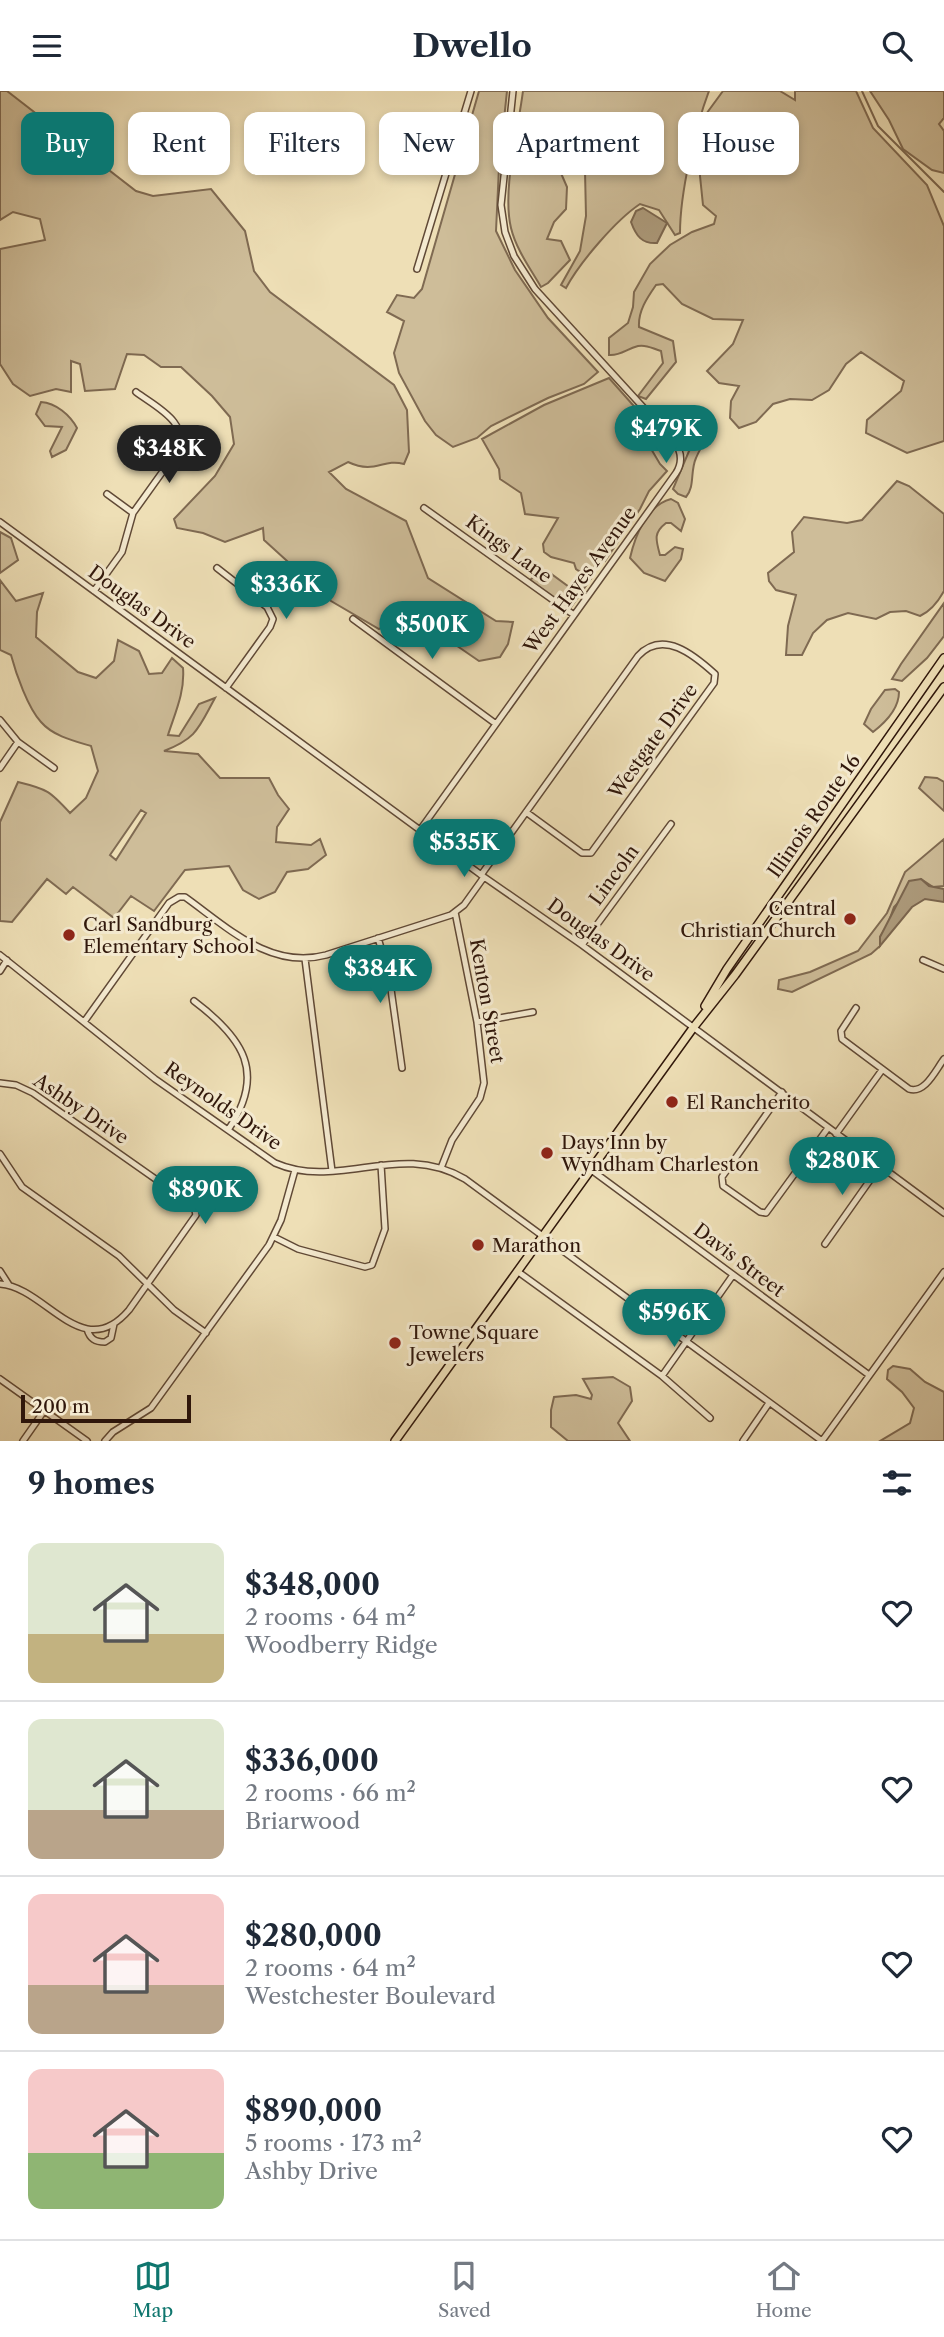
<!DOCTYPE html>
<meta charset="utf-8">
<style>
body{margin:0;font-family:"Libre Caslon Text",serif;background:#f2f2f3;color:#1f2937;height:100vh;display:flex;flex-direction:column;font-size:26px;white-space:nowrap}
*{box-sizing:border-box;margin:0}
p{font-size:23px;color:#747a83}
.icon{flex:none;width:38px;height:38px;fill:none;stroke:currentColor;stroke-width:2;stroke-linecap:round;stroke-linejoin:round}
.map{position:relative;height:1350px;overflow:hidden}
.drawer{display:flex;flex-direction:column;background:#fff;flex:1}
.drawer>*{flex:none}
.guide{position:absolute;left:21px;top:21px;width:903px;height:63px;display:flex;gap:14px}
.scale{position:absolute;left:21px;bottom:18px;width:170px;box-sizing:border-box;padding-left:7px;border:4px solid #30170b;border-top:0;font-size:19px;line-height:24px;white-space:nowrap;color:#30170b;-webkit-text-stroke:5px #f4ead0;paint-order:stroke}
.price{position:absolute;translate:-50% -60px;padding:0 16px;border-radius:24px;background:#0f766e;color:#fff;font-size:23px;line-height:46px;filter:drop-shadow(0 2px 4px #0008)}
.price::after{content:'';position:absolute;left:50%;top:42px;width:21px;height:16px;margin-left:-10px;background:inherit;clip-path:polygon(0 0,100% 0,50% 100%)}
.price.selected{background:#222;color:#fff}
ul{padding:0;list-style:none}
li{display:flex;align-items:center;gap:21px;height:175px;padding:0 28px}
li+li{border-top:2px solid #e0e1e3}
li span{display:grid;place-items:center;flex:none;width:196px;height:140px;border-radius:14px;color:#555}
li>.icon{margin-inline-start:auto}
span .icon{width:84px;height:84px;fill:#fffc;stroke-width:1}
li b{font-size:30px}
h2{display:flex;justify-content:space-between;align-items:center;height:84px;padding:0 28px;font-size:30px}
.chip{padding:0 24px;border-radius:14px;background:#fff;box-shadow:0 4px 10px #0003;font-size:24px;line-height:63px}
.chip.selected{background:#0f766e;color:#fff}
header{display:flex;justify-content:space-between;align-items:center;height:91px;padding:0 28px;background:#fff;font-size:32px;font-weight:700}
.tabs{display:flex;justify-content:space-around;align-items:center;height:98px;border-top:2px solid #e0e1e3;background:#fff;font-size:19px;color:#747a83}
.tabs a{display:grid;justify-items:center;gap:4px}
.tabs .selected{color:#0f766e}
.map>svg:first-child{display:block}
</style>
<header><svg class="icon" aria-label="menu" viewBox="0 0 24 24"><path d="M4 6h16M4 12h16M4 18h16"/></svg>Dwello<svg class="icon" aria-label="search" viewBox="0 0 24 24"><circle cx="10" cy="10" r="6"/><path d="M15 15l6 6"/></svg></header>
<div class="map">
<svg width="944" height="1350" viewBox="0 0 944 1350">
<rect width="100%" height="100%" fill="#eedfb6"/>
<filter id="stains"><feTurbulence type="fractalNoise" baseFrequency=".00286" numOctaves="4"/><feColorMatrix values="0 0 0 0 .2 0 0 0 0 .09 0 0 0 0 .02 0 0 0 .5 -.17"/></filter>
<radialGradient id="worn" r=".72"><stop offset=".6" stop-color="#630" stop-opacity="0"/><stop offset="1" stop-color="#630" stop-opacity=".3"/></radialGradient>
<path fill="#cebd99" stroke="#7f6a52" stroke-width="2" fill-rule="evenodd" d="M0 0H7L136 100 153 105 211 98 245 140 254 180 270 201 394 294 407 319 409 361 404 373C382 367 376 384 348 371L329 381 346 398 406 430 428 487 496 530 513 531 508 553 500 566 479 570 415 526 400 525 379 538 331 510 264 449 263 437 225 451 203 442 177 437 174 428 215 385 234 353 230 326 212 305 181 276H161L144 264 127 263 115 298 85 300 80 273 71 270V301L56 298 30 305 13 293 0 273V158L45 149 40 128 13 121 0 129Z
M479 0H507L499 76 496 140 515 179 548 227 598 281 584 293 548 307 491 335 477 347 453 356 436 344 425 330 399 282 394 262 404 230 387 221 397 204 414 207 422 198Z
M523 0H709C695 37 680 102 680 142L675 144 659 119 640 113C616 129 580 171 566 197L561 194 580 160 586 125 585 80 594 66 580 57 567 64 560 80 567 96 566 118 554 131 547 148 561 150 570 169 548 192 541 196C530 177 516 158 511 137 502 99 518 40 523 0Z
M723 0H780L795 9V0H856L873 37 927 94 944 135V350L907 362 866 342 867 329 901 300 904 290 861 261 846 273 829 299 812 309 790 308 773 313 756 331 739 337 730 327 731 310 739 295 719 292 707 280 733 253 743 229 713 228 682 213 663 193 656 194C647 207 638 220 639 236L673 250 676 271 646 308 638 305 663 272 661 260C653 258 647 253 638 255 626 258 621 265 609 264V247L628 232 633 216 634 201 650 173 670 154 692 141 714 133 716 125 703 114 700 85 701 30Z
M870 0H944V27L939 33 944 40V82L932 79 903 58 889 29Z
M609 287 656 340 657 346 650 345 637 350 639 357 647 351 660 373 667 380 649 400 640 418 605 470 598 464 592 486 569 519 530 489 540 481 550 482 576 501 586 485 576 478 574 472 551 466 544 461 543 453 558 427 525 423 521 402 500 388 499 378 482 348 544 314Z
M41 311C56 312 70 324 77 337L66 359 52 366 50 360 62 336 45 335 36 323Z
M695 333 707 341C705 352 700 357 696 367 690 380 695 396 686 406L678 403 673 398 689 360 698 349 683 348 689 335Z
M897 390 909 395 944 423V500C938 511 931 520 920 525L906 520 890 521 876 528 848 522 827 529 813 542 802 564H786L788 535 796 504 776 499 769 490 768 482 794 461 792 441 804 426 847 432 862 429Z
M671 408 678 412 685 428 681 440 671 432H666C653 442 656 449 660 464H665L675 456 683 458 681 468 665 490 644 482 630 467C635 445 647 414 671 408Z
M0 441 11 447 18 469 0 482Z
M0 489 16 510 43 502 37 521 36 546 78 581 96 587 114 570 118 549 139 560 149 583 162 582 172 567 183 577C185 601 175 622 168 644L179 645 199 613 215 607C198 638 197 647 164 660L198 663 220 687H269L278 704 289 718 277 736 276 751 311 754 320 748 326 764 308 778 287 781 275 801 259 808 243 799 229 775 185 779 154 820 131 805 114 827 73 796 66 803 47 788 12 831 0 830V731L18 691C47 698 50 700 70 722L86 707 98 680 91 655C74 650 53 645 41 631 28 617 16 583 11 564L0 559ZM141 719 146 722 116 769 110 764Z
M944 512V545L927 567 902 590 892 588 901 573Z
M895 598 899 601C899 618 886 631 873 641L864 633 871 618 885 599Z
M925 686 937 687 944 691V720L919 697Z
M944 748V795L933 796 921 788 894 816 888 833 880 846V855L871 863 792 901 778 898 779 889 810 881 858 860 887 822 905 781Z
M893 1275 910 1278 925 1291 944 1301V1350H880L910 1332 914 1317 902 1301 887 1288 888 1279Z
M613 1286 630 1296 632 1310 618 1332 630 1350H568L551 1336V1319L554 1306 576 1304 591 1308 592 1304 583 1288Z"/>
<path fill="#ad9b7c" stroke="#7b664f" stroke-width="2" d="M643 117 667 132 657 152C642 153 636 145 631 131L636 120Z
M921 788 929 795 944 798V811L925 808 912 816 880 855V846L909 790Z"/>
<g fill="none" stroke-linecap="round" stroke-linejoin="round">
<path stroke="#7b664f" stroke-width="2" d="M862 0 878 35 944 101"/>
<defs>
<path id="minor" d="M417 178 471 0
M107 403 133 422
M424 417 574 524
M0 431 484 786 582 854 944 1122
M217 477 267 516 273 528 270 536 226 597
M94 500 122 461 133 422 176 362C192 332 156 316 136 301
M353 528 496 633
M0 629 18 651 54 677
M0 677 18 651
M420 739 676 382C683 371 682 361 674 350L535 198 514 165 505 141 501 114 513 0
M481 784 638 565C663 538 694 564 715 583L714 592 591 762H582L526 721
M378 847 389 884 402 977
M582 854 671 733
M0 864 155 988 275 1072C339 1100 399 1049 465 1088L822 1350
M305 868 332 1080
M923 869 944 878
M0 880 7 869
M194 910C243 947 267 982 228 1039
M856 917 841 940 842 948 909 998C925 1003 935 980 944 968
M84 931 169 812 179 806H185C227 836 270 879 326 864L451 824 464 814 484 786
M477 931 533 921
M0 992 16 994 33 1002 191 1113 194 1115 196 1124 129 1219C82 1274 46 1196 0 1193
M782 1001 722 1086 723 1095 760 1121 766 1122 828 1037
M836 1043 882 979
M0 1063 22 1096 119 1165 174 1219 206 1242
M441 1077 452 1049 480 1007 484 992 477 931 455 821
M590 1078 869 1284
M274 1146 298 1158 365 1176 372 1174 385 1138 381 1074
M825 1153 880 1075
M0 1180 9 1194
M517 1180 662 1285 710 1327
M87 1238C90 1248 95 1251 105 1251L111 1247 114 1233
M662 1285 733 1184
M0 1288 87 1350
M23 1350 44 1320
M105 1350 113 1341 151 1317 269 1154 281 1129 295 1079
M743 1350 769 1312
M822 1350 944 1181"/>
<path id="major" d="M705 915 727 878 944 567
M395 1350 693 937 735 884 944 596"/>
</defs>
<use href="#minor" stroke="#604936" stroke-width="8"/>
<use href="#major" stroke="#30170b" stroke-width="10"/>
<use href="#minor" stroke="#f4ead0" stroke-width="5"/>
<use href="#major" stroke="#eedfb6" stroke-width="7"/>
</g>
<g fill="#8f2418" stroke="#f4ead0" stroke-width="2.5">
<circle cx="850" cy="828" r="7"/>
<circle cx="69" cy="844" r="7"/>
<circle cx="672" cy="1011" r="7"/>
<circle cx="547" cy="1062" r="7"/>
<circle cx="478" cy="1154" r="7"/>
<circle cx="395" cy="1252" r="7"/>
</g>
<g text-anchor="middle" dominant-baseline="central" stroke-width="6" stroke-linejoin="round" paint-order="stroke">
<g font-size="19" fill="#30170b" stroke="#f4ead0">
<text transform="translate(509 458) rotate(36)">Kings Lane</text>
<text transform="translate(580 489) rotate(-54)">West Hayes Avenue</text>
<text transform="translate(142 516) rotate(36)">Douglas Drive</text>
<text transform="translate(653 650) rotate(-54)">Westgate Drive</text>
<text transform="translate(814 725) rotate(-55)">Illinois Route 16</text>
<text transform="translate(614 784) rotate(-54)">Lincoln</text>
<text transform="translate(601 849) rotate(36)">Douglas Drive</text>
<text transform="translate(487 910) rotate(80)">Kenton Street</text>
<text transform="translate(223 1015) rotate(35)">Reynolds Drive</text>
<text transform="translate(81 1018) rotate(34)">Ashby Drive</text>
<text transform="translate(739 1169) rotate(37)">Davis Street</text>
</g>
<g font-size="19" fill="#30170b" stroke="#f4ead0" text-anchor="start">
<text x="836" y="817" text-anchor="end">Central<tspan x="836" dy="22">Christian Church</tspan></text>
<text x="83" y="833">Carl Sandburg<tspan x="83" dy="22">Elementary School</tspan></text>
<text x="686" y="1011">El Rancherito</text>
<text x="561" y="1051">Days Inn by<tspan x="561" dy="22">Wyndham Charleston</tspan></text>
<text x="492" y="1154">Marathon</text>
<text x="409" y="1241">Towne Square<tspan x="409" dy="22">Jewelers</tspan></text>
</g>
</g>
<rect width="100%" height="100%" filter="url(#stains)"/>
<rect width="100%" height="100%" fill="url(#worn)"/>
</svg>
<div class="scale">200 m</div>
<b class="price" style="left:666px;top:374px">$479K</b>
<b class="price selected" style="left:169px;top:394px">$348K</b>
<b class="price" style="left:286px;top:530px">$336K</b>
<b class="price" style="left:432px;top:570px">$500K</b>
<b class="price" style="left:464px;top:788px">$535K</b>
<b class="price" style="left:380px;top:914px">$384K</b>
<b class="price" style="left:842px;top:1106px">$280K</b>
<b class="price" style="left:205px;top:1135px">$890K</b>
<b class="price" style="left:674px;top:1258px">$596K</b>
<div class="guide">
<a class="chip selected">Buy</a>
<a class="chip">Rent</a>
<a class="chip">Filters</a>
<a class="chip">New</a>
<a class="chip">Apartment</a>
<a class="chip">House</a>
</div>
</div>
<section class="drawer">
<h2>9 homes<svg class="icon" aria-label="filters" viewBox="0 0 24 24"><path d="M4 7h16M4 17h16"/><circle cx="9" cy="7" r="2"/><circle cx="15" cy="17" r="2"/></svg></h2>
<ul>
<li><span style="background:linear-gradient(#dfe7d0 65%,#c2b280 0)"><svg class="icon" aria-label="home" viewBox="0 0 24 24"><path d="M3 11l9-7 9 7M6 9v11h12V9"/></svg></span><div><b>$348,000</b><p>2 rooms · 64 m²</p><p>Woodberry Ridge</p></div><svg class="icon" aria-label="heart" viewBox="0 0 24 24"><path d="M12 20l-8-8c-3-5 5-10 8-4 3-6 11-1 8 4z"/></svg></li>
<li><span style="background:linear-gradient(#dfe7d0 65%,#b9a48a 0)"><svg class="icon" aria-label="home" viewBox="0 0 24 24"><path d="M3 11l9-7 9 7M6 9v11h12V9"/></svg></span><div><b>$336,000</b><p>2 rooms · 66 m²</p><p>Briarwood</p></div><svg class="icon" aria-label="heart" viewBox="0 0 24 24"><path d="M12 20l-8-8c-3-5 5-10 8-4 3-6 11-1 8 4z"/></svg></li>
<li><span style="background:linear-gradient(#f6c9c9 65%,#b9a48a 0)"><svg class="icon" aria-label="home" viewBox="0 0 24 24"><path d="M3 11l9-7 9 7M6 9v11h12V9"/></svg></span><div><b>$280,000</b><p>2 rooms · 64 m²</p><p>Westchester Boulevard</p></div><svg class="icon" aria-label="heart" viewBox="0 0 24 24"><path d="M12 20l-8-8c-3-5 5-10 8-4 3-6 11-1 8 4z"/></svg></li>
<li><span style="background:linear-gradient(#f6c9c9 60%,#8fb573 0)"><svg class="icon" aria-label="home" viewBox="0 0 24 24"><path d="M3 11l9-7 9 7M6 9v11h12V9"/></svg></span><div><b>$890,000</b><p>5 rooms · 173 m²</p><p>Ashby Drive</p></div><svg class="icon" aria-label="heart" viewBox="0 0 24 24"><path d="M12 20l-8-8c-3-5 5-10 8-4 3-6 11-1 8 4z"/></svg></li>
</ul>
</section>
<nav class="tabs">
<a class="selected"><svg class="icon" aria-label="map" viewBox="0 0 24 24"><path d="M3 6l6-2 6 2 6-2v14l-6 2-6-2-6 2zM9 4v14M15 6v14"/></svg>Map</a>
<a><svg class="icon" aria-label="saved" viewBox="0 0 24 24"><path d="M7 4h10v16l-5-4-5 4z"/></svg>Saved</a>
<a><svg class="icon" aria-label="home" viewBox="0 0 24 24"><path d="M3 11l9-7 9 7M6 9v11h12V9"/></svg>Home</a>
</nav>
